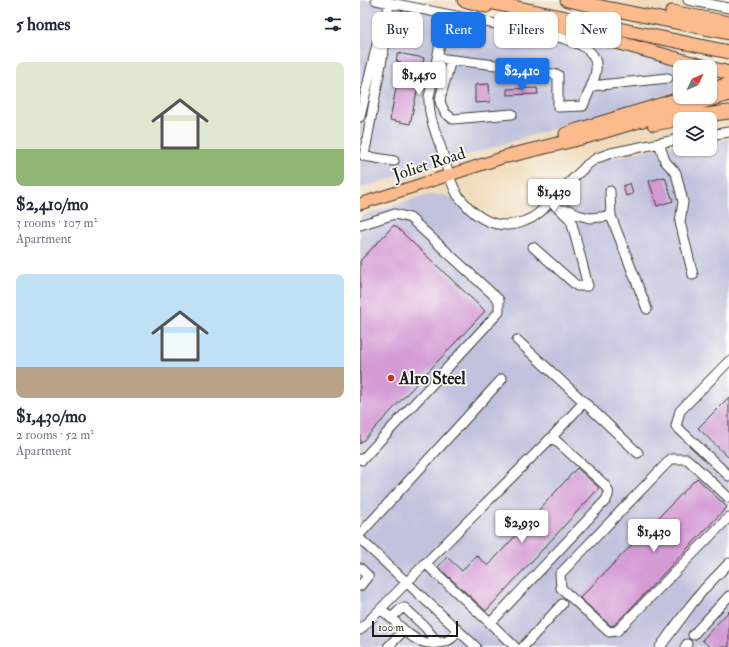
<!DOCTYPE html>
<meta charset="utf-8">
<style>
body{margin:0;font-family:"IM FELL Double Pica",serif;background:#f6f6f7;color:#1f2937;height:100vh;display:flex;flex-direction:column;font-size:15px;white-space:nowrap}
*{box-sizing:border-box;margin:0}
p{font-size:13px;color:#747a83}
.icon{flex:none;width:22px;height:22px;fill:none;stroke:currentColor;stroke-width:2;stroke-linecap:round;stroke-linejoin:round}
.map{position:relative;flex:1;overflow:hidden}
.sheet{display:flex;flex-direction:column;background:#fff;width:360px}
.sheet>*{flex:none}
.hud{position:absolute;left:12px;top:12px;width:297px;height:36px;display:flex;gap:8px}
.needle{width:26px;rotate:46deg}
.controls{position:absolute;left:313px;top:60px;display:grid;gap:8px}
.controls a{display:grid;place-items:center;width:44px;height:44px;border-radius:8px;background:#fff;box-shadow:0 1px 3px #0004;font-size:20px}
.scale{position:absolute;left:12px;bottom:10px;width:86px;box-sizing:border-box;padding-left:4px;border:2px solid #1c1c1c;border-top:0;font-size:11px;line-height:14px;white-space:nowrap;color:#1c1c1c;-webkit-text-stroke:3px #fdfcf7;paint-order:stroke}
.price{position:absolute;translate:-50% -34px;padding:0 9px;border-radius:4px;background:#fff;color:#222;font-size:13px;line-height:26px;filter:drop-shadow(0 1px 2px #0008)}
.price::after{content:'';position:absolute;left:50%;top:24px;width:12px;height:9px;margin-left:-6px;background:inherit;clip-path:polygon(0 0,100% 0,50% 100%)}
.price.active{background:#1a73e8;color:#fff}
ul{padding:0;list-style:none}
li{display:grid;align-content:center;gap:8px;height:212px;padding:0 16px}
li span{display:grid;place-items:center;height:124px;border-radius:8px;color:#555}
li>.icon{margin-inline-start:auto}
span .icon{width:72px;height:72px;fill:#fffc;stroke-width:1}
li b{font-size:17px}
h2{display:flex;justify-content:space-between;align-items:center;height:48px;padding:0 16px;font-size:17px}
.tag{padding:0 14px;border-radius:8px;background:#fff;box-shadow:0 1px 3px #0004;font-size:14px;line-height:36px}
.tag.active{background:#1a73e8;color:#fff}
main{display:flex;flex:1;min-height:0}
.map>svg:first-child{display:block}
</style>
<main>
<section class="sheet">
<h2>5 homes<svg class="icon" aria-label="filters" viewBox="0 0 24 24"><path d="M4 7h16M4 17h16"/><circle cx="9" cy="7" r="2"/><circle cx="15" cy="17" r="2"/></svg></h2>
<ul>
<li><span style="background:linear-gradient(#dfe7d0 70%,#8fb573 0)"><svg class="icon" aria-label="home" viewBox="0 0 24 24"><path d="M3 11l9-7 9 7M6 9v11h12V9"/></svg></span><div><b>$2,410/mo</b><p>3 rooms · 107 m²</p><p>Apartment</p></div></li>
<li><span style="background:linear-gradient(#bfe0f5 75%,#b9a48a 0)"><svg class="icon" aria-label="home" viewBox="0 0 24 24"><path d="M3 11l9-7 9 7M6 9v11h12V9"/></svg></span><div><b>$1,430/mo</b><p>2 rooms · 52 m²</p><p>Apartment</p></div></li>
</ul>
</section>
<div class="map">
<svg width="369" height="647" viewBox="0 0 369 647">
<rect width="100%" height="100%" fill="#fdfcf7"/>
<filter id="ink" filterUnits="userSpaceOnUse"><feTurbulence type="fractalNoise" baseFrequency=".025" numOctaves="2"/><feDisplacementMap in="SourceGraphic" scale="8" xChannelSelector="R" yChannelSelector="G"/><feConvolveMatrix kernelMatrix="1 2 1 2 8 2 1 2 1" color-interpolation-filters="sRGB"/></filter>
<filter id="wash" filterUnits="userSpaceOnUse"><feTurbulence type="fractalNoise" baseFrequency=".012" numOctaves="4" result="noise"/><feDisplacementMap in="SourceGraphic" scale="16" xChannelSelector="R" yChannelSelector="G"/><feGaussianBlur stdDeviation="0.9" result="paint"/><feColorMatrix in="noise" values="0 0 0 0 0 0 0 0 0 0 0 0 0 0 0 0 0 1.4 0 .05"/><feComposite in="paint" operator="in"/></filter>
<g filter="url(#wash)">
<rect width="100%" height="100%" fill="#f0dcbc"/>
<path fill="#c1c2dd" d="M0 0H37L84 10 226 40 324 67H320V90L0 188Z
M369 139V647H0V216L69 195H86L97 201 109 214 127 226 153 229 176 220 238 161 301 147 320 145V149H350V141Z"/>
<g id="blocks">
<path fill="#d39ad4" d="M38 53 64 58 50 124 30 120 41 62 36 61Z
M129 84 130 102 115 103V85Z
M177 88 178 94 147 95V89Z
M305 177 313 201 297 206 289 181Z
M270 183 273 194 266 196 263 186Z
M34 225 125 311 0 444V261Z
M369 397V458L338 428Z
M217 468 239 488 126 611 78 567 87 557 102 571 116 555 128 566Z
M337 478 367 507 269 610 254 625 251 626 220 598Z
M369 611V647H350L342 640Z"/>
</g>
</g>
<g filter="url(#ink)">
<use href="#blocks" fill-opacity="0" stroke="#3c3934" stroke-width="1"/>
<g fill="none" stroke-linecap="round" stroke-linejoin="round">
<defs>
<path id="minor" d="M16 0 191 35C208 40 239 46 236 70 235 82 227 95 223 106L198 107V75L161 68 77 58
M328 0 369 8
M29 3 24 48 4 156 34 161
M86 15 69 97C68 115 75 131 81 148 86 163 89 180 97 194 100 199 105 203 109 208 124 223 144 230 165 221 177 217 185 207 193 199 203 189 212 179 222 170L228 164 237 158 251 153 320 139
M91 60 81 95 80 102 85 113 93 119 152 114
M231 86 308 78
M0 117 21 27
M350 135 369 132
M299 143 305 161 316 173 323 202 320 222 333 275
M250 191 251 216 287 309
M201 210H209L218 215 230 218 251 216
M0 225 35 214 50 218 139 300V312L2 460 0 459
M173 247 217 286H228L211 220 191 201
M157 340 224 402 192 437
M369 361 320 411 316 426 369 476
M224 402 278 453
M369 498 327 459H311L200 574 201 588 249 632 257 631 369 517
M0 534 142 379
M0 539 116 647
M0 568 8 576 0 586
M21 609 44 630 28 647
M31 618 42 608H45L65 627 78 643
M130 623 155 647
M0 630 47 582 192 437 244 484C249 491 250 492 246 500L138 615 130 623 65 563
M44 630C49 634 54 639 60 641 69 645 84 644 92 638 94 635 96 633 98 630
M333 635 369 596
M163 647 202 604
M300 647 331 605 345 588 369 563
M325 647 327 644"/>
<path id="major" d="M0 204 148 156"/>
<path id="highway" d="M104 0 126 6
M119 0 369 52
M207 0 369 33
M312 12 369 23
M174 19 346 67
M350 68 369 73
M350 90 369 84
M321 119 337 116 369 112
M294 124 320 119
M206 134 218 130 326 97
M148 156 222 138 369 94"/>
</defs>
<use href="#minor" stroke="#3c3934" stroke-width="11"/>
<use href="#major" stroke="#3c3934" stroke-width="13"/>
<use href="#highway" stroke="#3c3934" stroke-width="15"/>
<use href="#minor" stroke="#fff" stroke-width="9"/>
<use href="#major" stroke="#fbbb8d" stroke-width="11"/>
<use href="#highway" stroke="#fbbb8d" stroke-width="13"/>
</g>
</g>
<circle fill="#c8321e" stroke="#fdfcf7" stroke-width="1.5" cx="31" cy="378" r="4"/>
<g text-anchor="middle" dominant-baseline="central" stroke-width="3.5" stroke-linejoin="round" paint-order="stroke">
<g font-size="17" fill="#1c1c1c" stroke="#fdfcf7">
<text transform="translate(69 164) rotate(-18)">Joliet Road</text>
</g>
<g font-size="17" font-weight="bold" fill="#1c1c1c" stroke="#fdfcf7" text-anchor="start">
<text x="39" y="378">Alro Steel</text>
</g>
</g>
</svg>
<div class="controls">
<a><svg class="needle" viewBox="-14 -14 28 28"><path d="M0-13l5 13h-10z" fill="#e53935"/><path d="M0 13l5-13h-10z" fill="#747a83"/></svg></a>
<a><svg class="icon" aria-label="layers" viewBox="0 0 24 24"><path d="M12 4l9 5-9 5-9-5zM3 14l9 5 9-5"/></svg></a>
</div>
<div class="scale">100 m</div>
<b class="price active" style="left:162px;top:92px">$2,410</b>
<b class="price" style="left:59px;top:96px">$1,450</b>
<b class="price" style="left:194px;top:213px">$1,430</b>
<b class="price" style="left:162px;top:544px">$2,930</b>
<b class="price" style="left:294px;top:553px">$1,430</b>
<div class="hud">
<a class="tag">Buy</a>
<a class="tag active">Rent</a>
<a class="tag">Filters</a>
<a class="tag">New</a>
</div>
</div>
</main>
